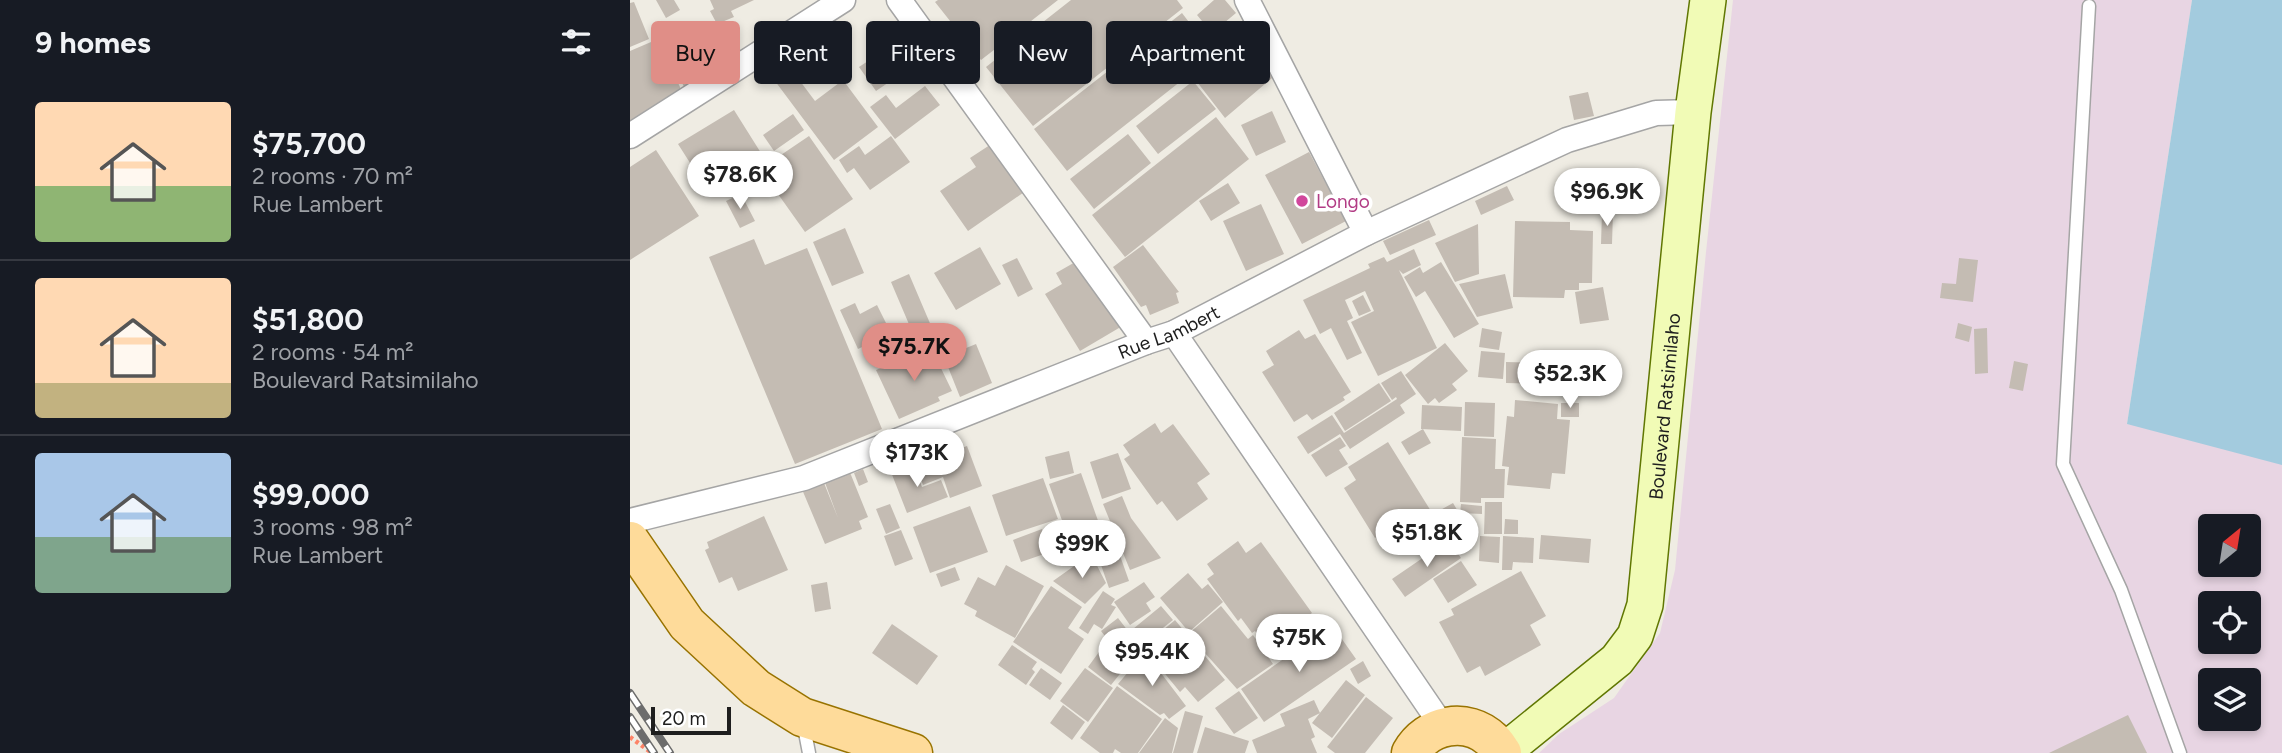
<!DOCTYPE html>
<meta charset="utf-8">
<style>
body{margin:0;font-family:Figtree,sans-serif;background:#242831;color:#f1f3f6;height:100vh;display:flex;flex-direction:column;font-size:26px;white-space:nowrap}
*{box-sizing:border-box;margin:0}
p{font-size:23px;color:#9ea1a6}
.icon{flex:none;width:38px;height:38px;fill:none;stroke:currentColor;stroke-width:2;stroke-linecap:round;stroke-linejoin:round}
.map{position:relative;flex:1;overflow:hidden}
.side{display:flex;flex-direction:column;background:#171b24;width:630px}
.side>*{flex:none}
.hud{position:absolute;left:21px;top:21px;width:665px;height:63px;display:flex;gap:14px}
.needle{width:46px;rotate:30deg}
.tools{position:absolute;left:1568px;top:514px;display:grid;gap:14px}
.tools a{display:grid;place-items:center;width:63px;height:63px;border-radius:7px;background:#171b24;box-shadow:0 4px 10px #0003;font-size:35px}
.scale{position:absolute;left:21px;bottom:18px;width:80px;box-sizing:border-box;padding-left:7px;border:4px solid #1e1e1e;border-top:0;font-size:19px;line-height:24px;white-space:nowrap;color:#1e1e1e;-webkit-text-stroke:5px #fff;paint-order:stroke}
.price{position:absolute;translate:-50% -60px;padding:0 16px;border-radius:24px;background:#fff;color:#222;font-size:23px;line-height:46px;filter:drop-shadow(0 2px 4px #0008)}
.price::after{content:'';position:absolute;left:50%;top:42px;width:21px;height:16px;margin-left:-10px;background:inherit;clip-path:polygon(0 0,100% 0,50% 100%)}
.price.active{background:#e08e87;color:#111}
ul{padding:0;list-style:none}
li{display:flex;align-items:center;gap:21px;height:175px;padding:0 35px}
li+li{border-top:2px solid #363941}
li span{display:grid;place-items:center;flex:none;width:196px;height:140px;border-radius:7px;color:#555}
li>.icon{margin-inline-start:auto}
span .icon{width:84px;height:84px;fill:#fffc;stroke-width:1}
li b{font-size:30px}
h2{display:flex;justify-content:space-between;align-items:center;height:84px;padding:0 35px;font-size:30px}
.pill{padding:0 24px;border-radius:7px;background:#171b24;box-shadow:0 4px 10px #0003;font-size:24px;line-height:63px}
.pill.active{background:#e08e87;color:#111}
main{display:flex;flex:1;min-height:0}
.map>svg:first-child{display:block}
</style>
<main>
<section class="side">
<h2>9 homes<svg class="icon" aria-label="filters" viewBox="0 0 24 24"><path d="M4 7h16M4 17h16"/><circle cx="9" cy="7" r="2"/><circle cx="15" cy="17" r="2"/></svg></h2>
<ul>
<li><span style="background:linear-gradient(#ffd9b3 60%,#8fb573 0)"><svg class="icon" aria-label="home" viewBox="0 0 24 24"><path d="M3 11l9-7 9 7M6 9v11h12V9"/></svg></span><div><b>$75,700</b><p>2 rooms · 70 m²</p><p>Rue Lambert</p></div></li>
<li><span style="background:linear-gradient(#ffd9b3 75%,#c2b280 0)"><svg class="icon" aria-label="home" viewBox="0 0 24 24"><path d="M3 11l9-7 9 7M6 9v11h12V9"/></svg></span><div><b>$51,800</b><p>2 rooms · 54 m²</p><p>Boulevard Ratsimilaho</p></div></li>
<li><span style="background:linear-gradient(#a9c7e8 60%,#7fa58c 0)"><svg class="icon" aria-label="home" viewBox="0 0 24 24"><path d="M3 11l9-7 9 7M6 9v11h12V9"/></svg></span><div><b>$99,000</b><p>3 rooms · 98 m²</p><p>Rue Lambert</p></div></li>
</ul>
</section>
<div class="map">
<svg width="1652" height="753" viewBox="0 0 1652 753">
<rect width="100%" height="100%" fill="#efece3"/>
<path fill="#e8d5e3" fill-rule="evenodd" d="M1103 0H1562L1497 424 1652 445V753H909L929 734 984 698 1030 633 1045 570 1076 252ZM1580 527H1619V565H1580ZM1580 604H1619V642H1580ZM1580 681H1619V719H1580Z"/>
<path fill="#a3cbde" d="M1562 0H1652V465L1497 424Z"/>
<path fill="#c4bcb3" d="M26 0H44L50 10 36 18Z
M80 0H124L101 11 104 17 87 24 80 11 84 9Z
M308 0H428L351 60 305 2Z
M441 0H547L553 8 403 126 356 67Z
M584 0H595L606 13 582 33 567 15Z
M4 2 19 39 0 47V3Z
M552 13 584 55 437 171 404 129Z
M70 32 89 74 55 89 35 47Z
M622 32 642 78 595 118 564 78Z
M28 39 55 98 0 122V51Z
M271 39 287 63 246 91 229 67Z
M152 57 185 101 213 80 248 127 204 160 136 69Z
M563 81 586 109 528 154 506 126Z
M295 86 310 105 265 139 240 107 256 95 266 108Z
M958 92 964 116 944 120 939 96Z
M104 110 131 153 76 188 48 144Z
M642 111 656 142 626 156 611 125Z
M163 114 174 130 144 151 133 135Z
M586 117 619 159 495 257 462 215Z
M498 134 521 163 464 209 440 179Z
M179 136 223 199 175 232 143 187 158 177 145 159Z
M261 136 280 162 240 190 224 168 217 173 209 160 229 146 235 155Z
M366 141 400 188 338 231 310 191 346 167 340 158Z
M26 150 69 216 0 260V167Z
M679 152 716 221 672 244 635 175Z
M598 183 610 203 581 221 569 201Z
M877 186 884 200 851 215 845 201Z
M111 194 125 221 110 228 96 201Z
M631 204 654 254 616 271 593 221Z
M972 212H983L982 244H971Z
M799 220 806 235 760 255 753 241Z
M885 221 940 222V230L963 231 962 283H949V290H935L934 298 883 297Z
M848 224 849 274 825 282 805 243Z
M215 228 234 273 202 286 183 242Z
M124 239 135 265 177 248 252 429 165 464 79 257Z
M513 245 549 292 546 293 549 303 520 315 516 305 511 307 483 267Z
M350 247 371 284 326 310 304 273Z
M784 249 791 265 773 274 769 270 807 348 748 376 721 322 744 311 735 291 715 300 723 318 717 321 732 353 717 360 701 328 690 334 673 300 740 268 738 264 754 257 757 262Z
M454 257 494 325 450 351 415 294 432 284 426 273Z
M387 258 403 289 388 297 372 265Z
M1329 258 1348 260 1343 302 1310 298 1312 283 1326 284Z
M811 262 849 324 824 338 795 291 786 297 774 277 790 267 793 273Z
M279 274 302 328 284 336 261 282Z
M875 274 883 308 847 317 829 284Z
M973 287 979 320 950 324 945 292Z
M733 295 741 311 729 316 722 301Z
M225 303 230 314 247 305 261 333 228 349 210 310Z
M1328 323 1342 327 1339 342 1325 338Z
M852 328 872 332 869 350 849 347Z
M1357 328 1358 373 1345 374 1344 329Z
M669 330 675 339 685 334 721 392 713 397 715 400 682 420 677 414 664 422 632 372 644 365 636 351Z
M815 343 838 371 822 384 827 390 809 403 805 398 798 404 775 375Z
M346 344 362 383 330 397 314 357Z
M298 347 306 364 308 362 322 391 308 397 310 401 269 419 246 370Z
M851 351 875 353 873 379 848 377Z
M1384 361 1398 364 1393 391 1379 388Z
M876 362 921 363V384L876 383Z
M771 371 786 394 770 405 775 413 720 449 710 434 678 454 667 437 702 415 714 433 767 399 766 397 762 400 751 383Z
M749 383 761 401 715 431 704 413Z
M885 400 928 404 927 419 940 420 935 474 922 473 920 489 877 485 879 467 872 466 877 416 884 417Z
M835 402 865 403 864 437 834 436Z
M931 403H949V417H931Z
M792 405 832 407 831 431 791 429Z
M525 423 531 433 543 424 580 474 567 483 578 499 547 521 532 501 527 505 494 459 500 455 493 445Z
M793 429 801 443 779 455 771 442Z
M710 437 716 446 709 450 718 464 696 477 681 455Z
M832 437 866 439 865 469H875L874 498H851V503L830 502Z
M758 442 804 516 769 538 762 527 745 538 714 488 726 480 718 467Z
M337 446 352 486 320 498 313 477 293 485 286 465Z
M439 451 444 473 420 479 415 457Z
M488 453 501 489 472 499 460 462Z
M283 464 292 487 311 480 318 497 277 513 261 472Z
M233 469 238 482 229 486 224 473Z
M219 470 238 517 229 521 232 529 195 544 171 487 192 478 208 518 194 480Z
M451 473 471 529 439 540 419 484Z
M413 478 428 519 376 536 362 495Z
M492 496 501 518 531 558 500 570 473 504Z
M855 502H872V534H854Z
M823 503 838 528 808 545 795 523 806 516 805 513Z
M260 504 270 528 256 534 246 509Z
M831 504 852 506V514L830 513Z
M340 506 358 552 300 573 283 527Z
M134 516 158 570 108 591 102 577 89 583 75 550 79 548 77 542Z
M875 519 888 520V534H874Z
M412 529 420 552 391 562 383 540Z
M271 530 283 559 265 566 254 536Z
M482 533 499 581 479 588 462 539Z
M911 535 961 539 959 563 909 559Z
M850 536 870 537 869 563 849 561Z
M873 536 904 538 903 563 883 562 882 570H872Z
M819 540 831 558 775 597 762 579Z
M608 541 616 553 631 542 682 613 636 646 625 631 622 633 611 618 608 621 577 579 584 574 577 564Z
M461 554 476 583 455 604 423 581Z
M831 561 847 585 818 603 803 579Z
M376 565 414 586 385 638 345 616 347 611 334 604 348 577 365 586Z
M325 567 330 580 311 587 306 574Z
M891 571 916 616 900 625 911 645 855 676 850 666 837 673 809 622 824 615 821 609Z
M558 573 572 589 578 584 593 602 559 632 530 598Z
M197 582 201 609 185 612 181 585Z
M514 582 525 597 516 603 521 611 500 625 484 602Z
M421 586 452 607 438 628 454 639 431 674 383 642Z
M473 591 485 599 481 605 486 607 472 629 464 624 458 634 449 628Z
M531 606 543 620 514 643 503 629Z
M591 606 618 639 623 635 643 664 607 689 558 634Z
M488 618 512 649 495 662 471 631Z
M545 620 595 680 568 702 555 687 550 692 513 647Z
M262 624 308 656 287 685 242 653Z
M702 625 726 659 634 722 611 689Z
M382 645 407 662 402 669 405 672 396 685 368 665Z
M469 652 493 670 481 685 458 667Z
M515 652 556 706 539 719 534 713 530 715 488 684Z
M733 661 741 676 728 684 720 669Z
M411 668 432 683 420 700 399 685Z
M455 668 483 688 458 722 430 701Z
M716 680 735 695 702 738 682 723Z
M487 686 532 719 508 753H491L485 749 483 753H470L450 738Z
M609 691 628 718 604 734 585 708Z
M736 697 763 718 735 753H705L697 747Z
M684 700 690 713 678 719 685 737 681 739 687 753H627L622 740 655 726 650 714Z
M433 705 455 722 442 740 420 723Z
M555 711 573 716 563 753H543Z
M1498 715 1517 753H1419Z
M535 718 548 728 542 753H509Z
M575 727 619 741 615 753H567Z"/>
<g fill="none" stroke-linecap="round" stroke-linejoin="round">
<defs>
<path id="service" d="M1459 6 1433 464 1491 590 1550 753
M173 722 179 753"/>
<g id="minor">
<path d="M269 0 516 342"/>
<path d="M617 0 736 233"/>
<path d="M0 136 213 0"/>
<path d="M544 333 813 727"/>
<path id="s1" d="M0 521 174 478 516 342 544 333 736 233 937 140 1026 113 1063 112"/>
</g>
<g id="secondary">
<path id="s2" d="M872 753 987 660 1005 636 1015 605 1063 112 1078 0"/>
</g>
<path id="primary" d="M0 541 57 624 126 688 172 717 283 753
M781 753C797 724 837 716 862 740 866 743 869 749 872 753"/>
</defs>
<use href="#service" stroke="#a5a5a5" stroke-width="15"/>
<use href="#minor" stroke="#a5a5a5" stroke-width="27"/>
<use href="#secondary" stroke="#607702" stroke-width="38"/>
<use href="#primary" stroke="#987300" stroke-width="41"/>
<path stroke="#fd8367" stroke-width="4.5" stroke-dasharray="3.5 3.5" stroke-linecap="butt" d="M0 737 22 753"/>
<use href="#service" stroke="#fff" stroke-width="12"/>
<use href="#minor" stroke="#fff" stroke-width="24"/>
<use href="#secondary" stroke="#f1fbb6" stroke-width="35"/>
<use href="#primary" stroke="#fedb9a" stroke-width="38"/>
<defs>
<path id="rail" d="M0 693 40 753
M0 717 24 753"/>
</defs>
<use href="#rail" stroke="#6c6c6c" stroke-width="8"/>
<use href="#rail" stroke="#fff" stroke-width="5" stroke-dasharray="16" stroke-linecap="butt"/>
</g>
<circle fill="#d1479c" stroke="#fff" stroke-width="2.5" cx="672" cy="201" r="7"/>
<g text-anchor="middle" dominant-baseline="central" stroke-width="7" stroke-linejoin="round" paint-order="stroke">
<g font-size="19" fill="#b23c85" stroke="#fff" text-anchor="start">
<text x="686" y="201">Longo</text>
</g>
<g font-size="19" fill="#1e1e1e" stroke="#fff">
<text stroke="none"><textPath href="#s1" startOffset="572">Rue Lambert</textPath></text>
<text stroke="none"><textPath href="#s2" startOffset="410">Boulevard Ratsimilaho</textPath></text>
</g>
</g>
</svg>
<div class="tools">
<a><svg class="needle" viewBox="-14 -14 28 28"><path d="M0-13l5 13h-10z" fill="#e53935"/><path d="M0 13l5-13h-10z" fill="#9ea1a6"/></svg></a>
<a><svg class="icon" aria-label="locate" viewBox="0 0 24 24"><circle cx="12" cy="12" r="6"/><path d="M12 2v4M12 18v4M2 12h4M18 12h4"/></svg></a>
<a><svg class="icon" aria-label="layers" viewBox="0 0 24 24"><path d="M12 4l9 5-9 5-9-5zM3 14l9 5 9-5"/></svg></a>
</div>
<div class="scale">20 m</div>
<b class="price" style="left:110px;top:211px">$78.6K</b>
<b class="price" style="left:977px;top:228px">$96.9K</b>
<b class="price active" style="left:284px;top:383px">$75.7K</b>
<b class="price" style="left:940px;top:410px">$52.3K</b>
<b class="price" style="left:287px;top:489px">$173K</b>
<b class="price" style="left:797px;top:569px">$51.8K</b>
<b class="price" style="left:452px;top:580px">$99K</b>
<b class="price" style="left:669px;top:674px">$75K</b>
<b class="price" style="left:522px;top:688px">$95.4K</b>
<div class="hud">
<a class="pill active">Buy</a>
<a class="pill">Rent</a>
<a class="pill">Filters</a>
<a class="pill">New</a>
<a class="pill">Apartment</a>
</div>
</div>
</main>
